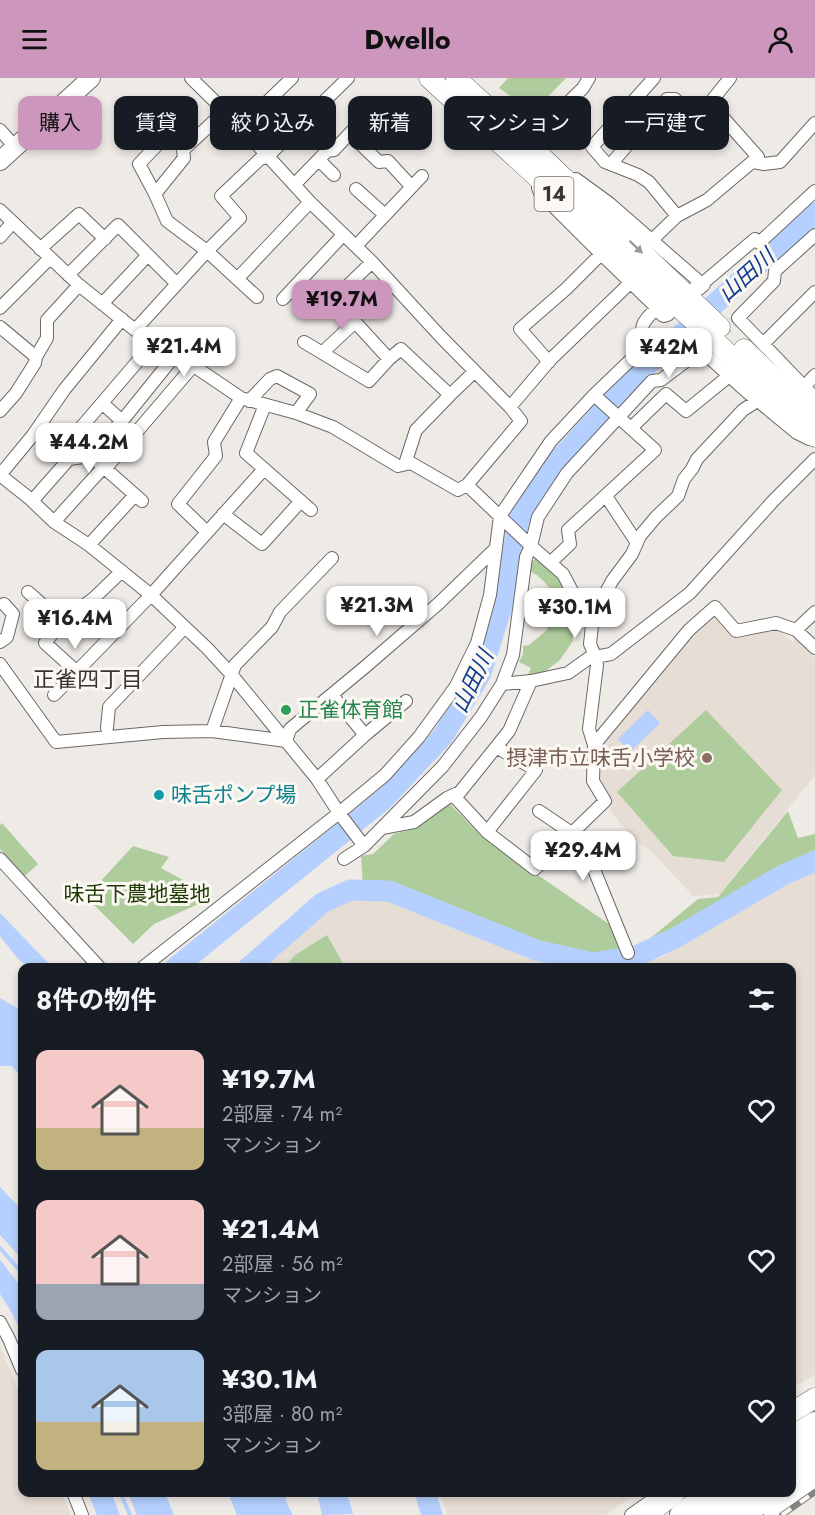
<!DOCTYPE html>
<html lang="ja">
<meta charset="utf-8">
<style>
body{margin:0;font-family:Jost,"Noto Sans JP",sans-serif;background:#20242c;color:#f1f3f6;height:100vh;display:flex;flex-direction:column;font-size:22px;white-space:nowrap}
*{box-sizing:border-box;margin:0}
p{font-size:20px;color:#9ea1a6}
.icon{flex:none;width:33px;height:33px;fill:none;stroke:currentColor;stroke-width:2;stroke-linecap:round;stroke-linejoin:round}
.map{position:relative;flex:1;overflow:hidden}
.side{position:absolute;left:18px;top:885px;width:778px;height:534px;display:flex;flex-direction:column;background:#171b24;border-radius:12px;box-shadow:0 3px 9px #0003}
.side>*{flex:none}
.top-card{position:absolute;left:18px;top:18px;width:780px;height:54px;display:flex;gap:12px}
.price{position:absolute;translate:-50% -51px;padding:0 14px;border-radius:12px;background:#fff;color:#222;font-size:20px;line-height:39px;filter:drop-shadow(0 2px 3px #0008)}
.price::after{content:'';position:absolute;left:50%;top:36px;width:18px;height:14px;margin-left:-9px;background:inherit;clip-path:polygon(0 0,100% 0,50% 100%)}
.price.current{background:#cd96bd;color:#111}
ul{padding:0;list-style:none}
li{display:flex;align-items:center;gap:18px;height:150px;padding:0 18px}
li span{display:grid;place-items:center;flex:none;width:168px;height:120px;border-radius:12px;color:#555}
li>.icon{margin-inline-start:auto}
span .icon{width:72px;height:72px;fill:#fffc;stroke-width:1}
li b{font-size:26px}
h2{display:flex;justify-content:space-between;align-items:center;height:72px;padding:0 18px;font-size:26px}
.chip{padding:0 21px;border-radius:12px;background:#171b24;box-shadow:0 3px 9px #0003;font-size:21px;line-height:54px}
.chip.current{background:#cd96bd;color:#111}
header{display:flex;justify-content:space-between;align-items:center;height:78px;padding:0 18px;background:#cd96bd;color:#111;font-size:27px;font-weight:700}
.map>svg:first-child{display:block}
</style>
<header><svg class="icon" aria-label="menu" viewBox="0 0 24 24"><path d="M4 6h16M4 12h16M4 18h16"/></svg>Dwello<svg class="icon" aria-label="person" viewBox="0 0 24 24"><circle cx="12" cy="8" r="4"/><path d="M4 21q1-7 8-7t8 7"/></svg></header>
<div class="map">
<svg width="815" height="1437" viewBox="0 0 815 1437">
<rect width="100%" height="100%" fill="#eeeae6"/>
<path fill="#e6ddd4" d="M715 535 734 557 777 550 792 564 797 561 815 580V697L720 816 693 818 653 775 632 759 609 731 612 728 597 704 601 662 693 555Z
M815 793V1297L792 1310V890L613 889 660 880 795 801Z
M354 820 393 823 553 885 570 889 258 890 326 830Z
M0 1268 22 1321V1414L62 1415 71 1437H0Z
M439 1415V1414L637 1415 605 1437H447Z"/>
<path fill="#afcc9d" d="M508 0H566L533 34 499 10Z
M535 480C556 491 567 510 580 529L572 550 573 563 560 582 543 595 527 599 531 590 519 584 523 576V568L529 567 547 552 548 537H553L557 520C549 510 541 497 529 493L530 487Z
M706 632 782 712 724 784 673 778 617 714Z
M450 726 481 758 609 846 622 876 590 879 537 869 391 810 363 809 361 778 373 776 394 756 418 750Z
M788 733 798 760 815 756V780L782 794 673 857 635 873 698 821 718 819Z
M2 745 38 786 24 799 0 771V747Z
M133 768 169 779 161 790 214 819 154 846 133 866 86 819Z
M327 857 345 889H285L295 877Z"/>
<path fill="#b5d0fe" d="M648 632 660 645 630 674 618 661Z
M0 835 52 889H28L18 881 0 858Z
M0 920 22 933V1001L12 988H0Z
M0 1109 22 1132V1181L0 1157Z
M0 1182 22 1210V1257L12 1235 0 1216Z
M88 1415H111L120 1437H97Z
M128 1415H165L174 1437H137Z
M228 1415H285L287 1426 293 1437H237Z
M317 1415H347L353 1436 322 1437Z"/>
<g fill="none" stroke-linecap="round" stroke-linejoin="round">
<path stroke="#b5d0fe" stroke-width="4" d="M0 1170 22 1195
M120 1414 130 1437"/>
<path stroke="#b5d0fe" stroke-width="21" d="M175 890 383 722 443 658 481 595 503 525 519 441 547 395 632 301 815 135
M248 890 322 825 350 812 389 813 536 872 592 885 634 879 675 860 783 797 815 783
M425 1414 432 1437"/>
<path stroke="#c9c6c2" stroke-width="12" stroke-dasharray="12 6" stroke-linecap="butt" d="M705 268 733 244"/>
<defs>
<path id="minor" d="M191 0 241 49 310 124 372 184 441 259 510 329
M654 0 592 69 605 84 638 97 649 104 677 138
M181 42 139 86 155 116 167 143 207 173 257 219
M241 49 292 0
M0 52 15 69
M350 56 379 84 388 83 411 108
M527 65 583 10 589 0
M319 82 334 97
M753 84 764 86 780 84 815 45
M611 86 667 21H675L693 38
M576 101 609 125 702 206 755 161 759 165 815 113
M294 107 327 73 334 72 368 36
M356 111 385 137
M155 116 184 80 183 72 225 33
M0 132 79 207 135 252 176 276 241 320 296 335 333 349 398 388 411 385 458 412 467 407 521 343 510 329 550 282 630 205
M815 157 775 193 774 203 738 240 815 320
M0 159 12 145
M652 162 677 138 707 122 758 79 710 25 730 0
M356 168 422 98
M40 171 79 136 105 161
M68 197 118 147 177 206
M237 201 310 124
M283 221 343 157
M102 226 148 177
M0 230 50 180
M0 249 36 279
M135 252 207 173 240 140 221 118 260 81 267 79 348 0
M304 264 369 303 389 281 334 221 372 184
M763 266 815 214
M323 274 355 244
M389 281 401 271 450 317
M549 284 520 251 566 211 601 176
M804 309 815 297
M249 323 270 301 277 298 310 316 296 335
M102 325 122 343
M265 327 246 375 311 432
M0 333 16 315 35 285 36 279 47 260V242L79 207
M631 350 666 316 686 333 729 298
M52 363 69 381 91 378 142 423
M61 373 155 263
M91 378 122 343 176 276
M405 386 416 352 450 317 474 294
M0 397 29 420 54 444 89 467 151 517 207 570 231 596 317 701 339 735 364 768
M0 397 33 357 64 312 122 241
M467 407 531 468 563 496 581 530
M606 418 637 465
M32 423 69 381
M223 436 262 466 301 423
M54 444 99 394 105 391 193 288
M207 454 178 426 216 378 214 364 241 320
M89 467 135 417
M551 484 570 466 568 452 655 372 594 317
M28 514 62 544 94 520 122 493
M815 534 796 552 815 570
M56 551 45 565 77 594
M0 564 7 559 13 536 4 526
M0 586 56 664 163 654 212 653 286 663
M502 606 531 603 568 595 589 580 611 576 690 515 774 422 815 381
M54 617 151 517 264 391
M107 650 109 629 185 549
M212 653 235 587 272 549 280 534 332 480
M365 657 406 623
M286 663 290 651 365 589 438 526 495 471
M594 667 689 552 715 529 736 553 776 545 796 552
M317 701 365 657 332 617
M453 717 487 754 535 791 605 723 593 703 594 667 589 651 597 587 595 578 590 566 593 538 612 503 632 476 640 458 656 439 678 418 684 401 692 391 697 381 743 332 757 323
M539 733 582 762 628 875
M382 750 414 744 447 720 460 714 509 653 531 603
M487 754 536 692 496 669
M0 781 100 890
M344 781 364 768 443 688 481 639 502 606 513 577 526 479 531 468 538 439 567 395 652 303 661 302 701 272 746 313 797 355 809 361
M142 890 339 735 385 697 419 659 456 608 477 565 490 517 500 438 551 363 594 317 645 268C639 246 642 245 657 230L601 176 540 115 538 110
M0 1244 9 1261 22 1292
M73 1414 82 1437
M631 1437 655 1420
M770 1437 815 1409"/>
<path id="tertiary" d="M697 210 702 206
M657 230 664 236 667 235"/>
<path id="secondary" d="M0 83 91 0"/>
<path id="primary" d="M429 0 711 259 815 359
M456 0 542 79 720 249
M744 271 815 339
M792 1334 815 1320
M792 1407 815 1392
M648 1437 676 1414
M744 1437 779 1414"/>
<path id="motorway" d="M792 1360 815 1346
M792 1384 815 1369
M682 1437 712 1414
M714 1437 744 1414"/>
</defs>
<use href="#minor" stroke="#6c6965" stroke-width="14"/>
<use href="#tertiary" stroke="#6c6965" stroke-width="18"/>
<use href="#secondary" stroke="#6c6965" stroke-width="20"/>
<use href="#primary" stroke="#6c6965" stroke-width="21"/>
<use href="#motorway" stroke="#6c6965" stroke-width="26"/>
<use href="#minor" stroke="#fff" stroke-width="12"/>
<use href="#tertiary" stroke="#fff" stroke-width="16"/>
<use href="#secondary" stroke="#fff" stroke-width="18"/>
<use href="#primary" stroke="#fff" stroke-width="20"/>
<use href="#motorway" stroke="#fff" stroke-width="24"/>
<defs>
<path id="rail" d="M782 1437 815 1414"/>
</defs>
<use href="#rail" stroke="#858380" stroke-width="6"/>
<use href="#rail" stroke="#fbf7f3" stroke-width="4" stroke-dasharray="11" stroke-linecap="butt"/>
</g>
<defs><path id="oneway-solid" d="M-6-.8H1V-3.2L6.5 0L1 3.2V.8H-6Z" transform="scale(1.5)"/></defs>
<use fill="#9b9a99" href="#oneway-solid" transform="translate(636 169) rotate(44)"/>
<circle fill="#2e9e5b" stroke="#fbf7f3" stroke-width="2" cx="286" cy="632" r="6"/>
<circle fill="#8d6e63" stroke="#fbf7f3" stroke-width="2" cx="707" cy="680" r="6"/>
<circle fill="#0f9aa8" stroke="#fbf7f3" stroke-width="2" cx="159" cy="717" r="6"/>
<g text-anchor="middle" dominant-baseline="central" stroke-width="6" stroke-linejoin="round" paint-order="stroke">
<rect fill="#fbf7f3" stroke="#726f6d" stroke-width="1.5" x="534.5" y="99" width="39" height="34" rx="4.5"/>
<g font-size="20" font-weight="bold" fill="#373533">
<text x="554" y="116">14</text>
</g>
<g font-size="21" fill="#27864d" stroke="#fbf7f3" text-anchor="start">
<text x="298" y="632">正雀体育館</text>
</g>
<g font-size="21" fill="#785e54" stroke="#fbf7f3" text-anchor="end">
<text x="695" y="680">摂津市立味舌小学校</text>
</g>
<g font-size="21" fill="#0d838f" stroke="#fbf7f3" text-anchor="start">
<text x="171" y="717">味舌ポンプ場</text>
</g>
<g font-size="21" fill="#1e3b02" stroke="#fbf7f3">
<text x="137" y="816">味舌下農地墓地</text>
</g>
<g font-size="22" font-style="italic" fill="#103d91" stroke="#fbf7f3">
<text transform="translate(746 197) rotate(-42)">山田川</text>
<text transform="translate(472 603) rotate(-64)">山田川</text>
</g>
<g font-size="22" fill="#373533" stroke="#fbf7f3">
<text x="88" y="601">正雀四丁目</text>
</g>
</g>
</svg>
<b class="price current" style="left:342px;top:253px">¥19.7M</b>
<b class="price" style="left:184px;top:300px">¥21.4M</b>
<b class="price" style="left:669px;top:301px">¥42M</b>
<b class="price" style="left:89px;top:396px">¥44.2M</b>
<b class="price" style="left:377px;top:559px">¥21.3M</b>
<b class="price" style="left:575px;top:561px">¥30.1M</b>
<b class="price" style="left:75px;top:572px">¥16.4M</b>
<b class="price" style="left:583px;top:804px">¥29.4M</b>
<div class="top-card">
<a class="chip current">購入</a>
<a class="chip">賃貸</a>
<a class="chip">絞り込み</a>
<a class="chip">新着</a>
<a class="chip">マンション</a>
<a class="chip">一戸建て</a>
</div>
<section class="side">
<h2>8件の物件<svg class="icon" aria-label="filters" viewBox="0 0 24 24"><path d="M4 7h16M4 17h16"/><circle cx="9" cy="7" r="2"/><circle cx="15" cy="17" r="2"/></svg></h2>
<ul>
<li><span style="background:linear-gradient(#f6c9c9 65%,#c2b280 0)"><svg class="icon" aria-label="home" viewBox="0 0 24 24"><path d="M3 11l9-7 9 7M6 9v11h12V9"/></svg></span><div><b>¥19.7M</b><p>2部屋 · 74 m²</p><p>マンション</p></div><svg class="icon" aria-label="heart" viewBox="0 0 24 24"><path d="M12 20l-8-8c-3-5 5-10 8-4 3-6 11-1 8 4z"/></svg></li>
<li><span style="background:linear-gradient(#f6c9c9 70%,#9aa5b1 0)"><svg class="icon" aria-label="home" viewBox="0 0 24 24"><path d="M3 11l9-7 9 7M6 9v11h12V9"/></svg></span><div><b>¥21.4M</b><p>2部屋 · 56 m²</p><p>マンション</p></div><svg class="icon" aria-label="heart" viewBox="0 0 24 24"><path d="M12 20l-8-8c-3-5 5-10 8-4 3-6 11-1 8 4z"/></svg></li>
<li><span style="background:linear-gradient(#a9c7e8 60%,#c2b280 0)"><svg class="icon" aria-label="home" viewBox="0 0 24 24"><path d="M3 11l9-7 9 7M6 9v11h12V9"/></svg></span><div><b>¥30.1M</b><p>3部屋 · 80 m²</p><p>マンション</p></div><svg class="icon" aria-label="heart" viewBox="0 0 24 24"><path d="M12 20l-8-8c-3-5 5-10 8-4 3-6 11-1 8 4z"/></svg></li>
</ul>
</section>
</div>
